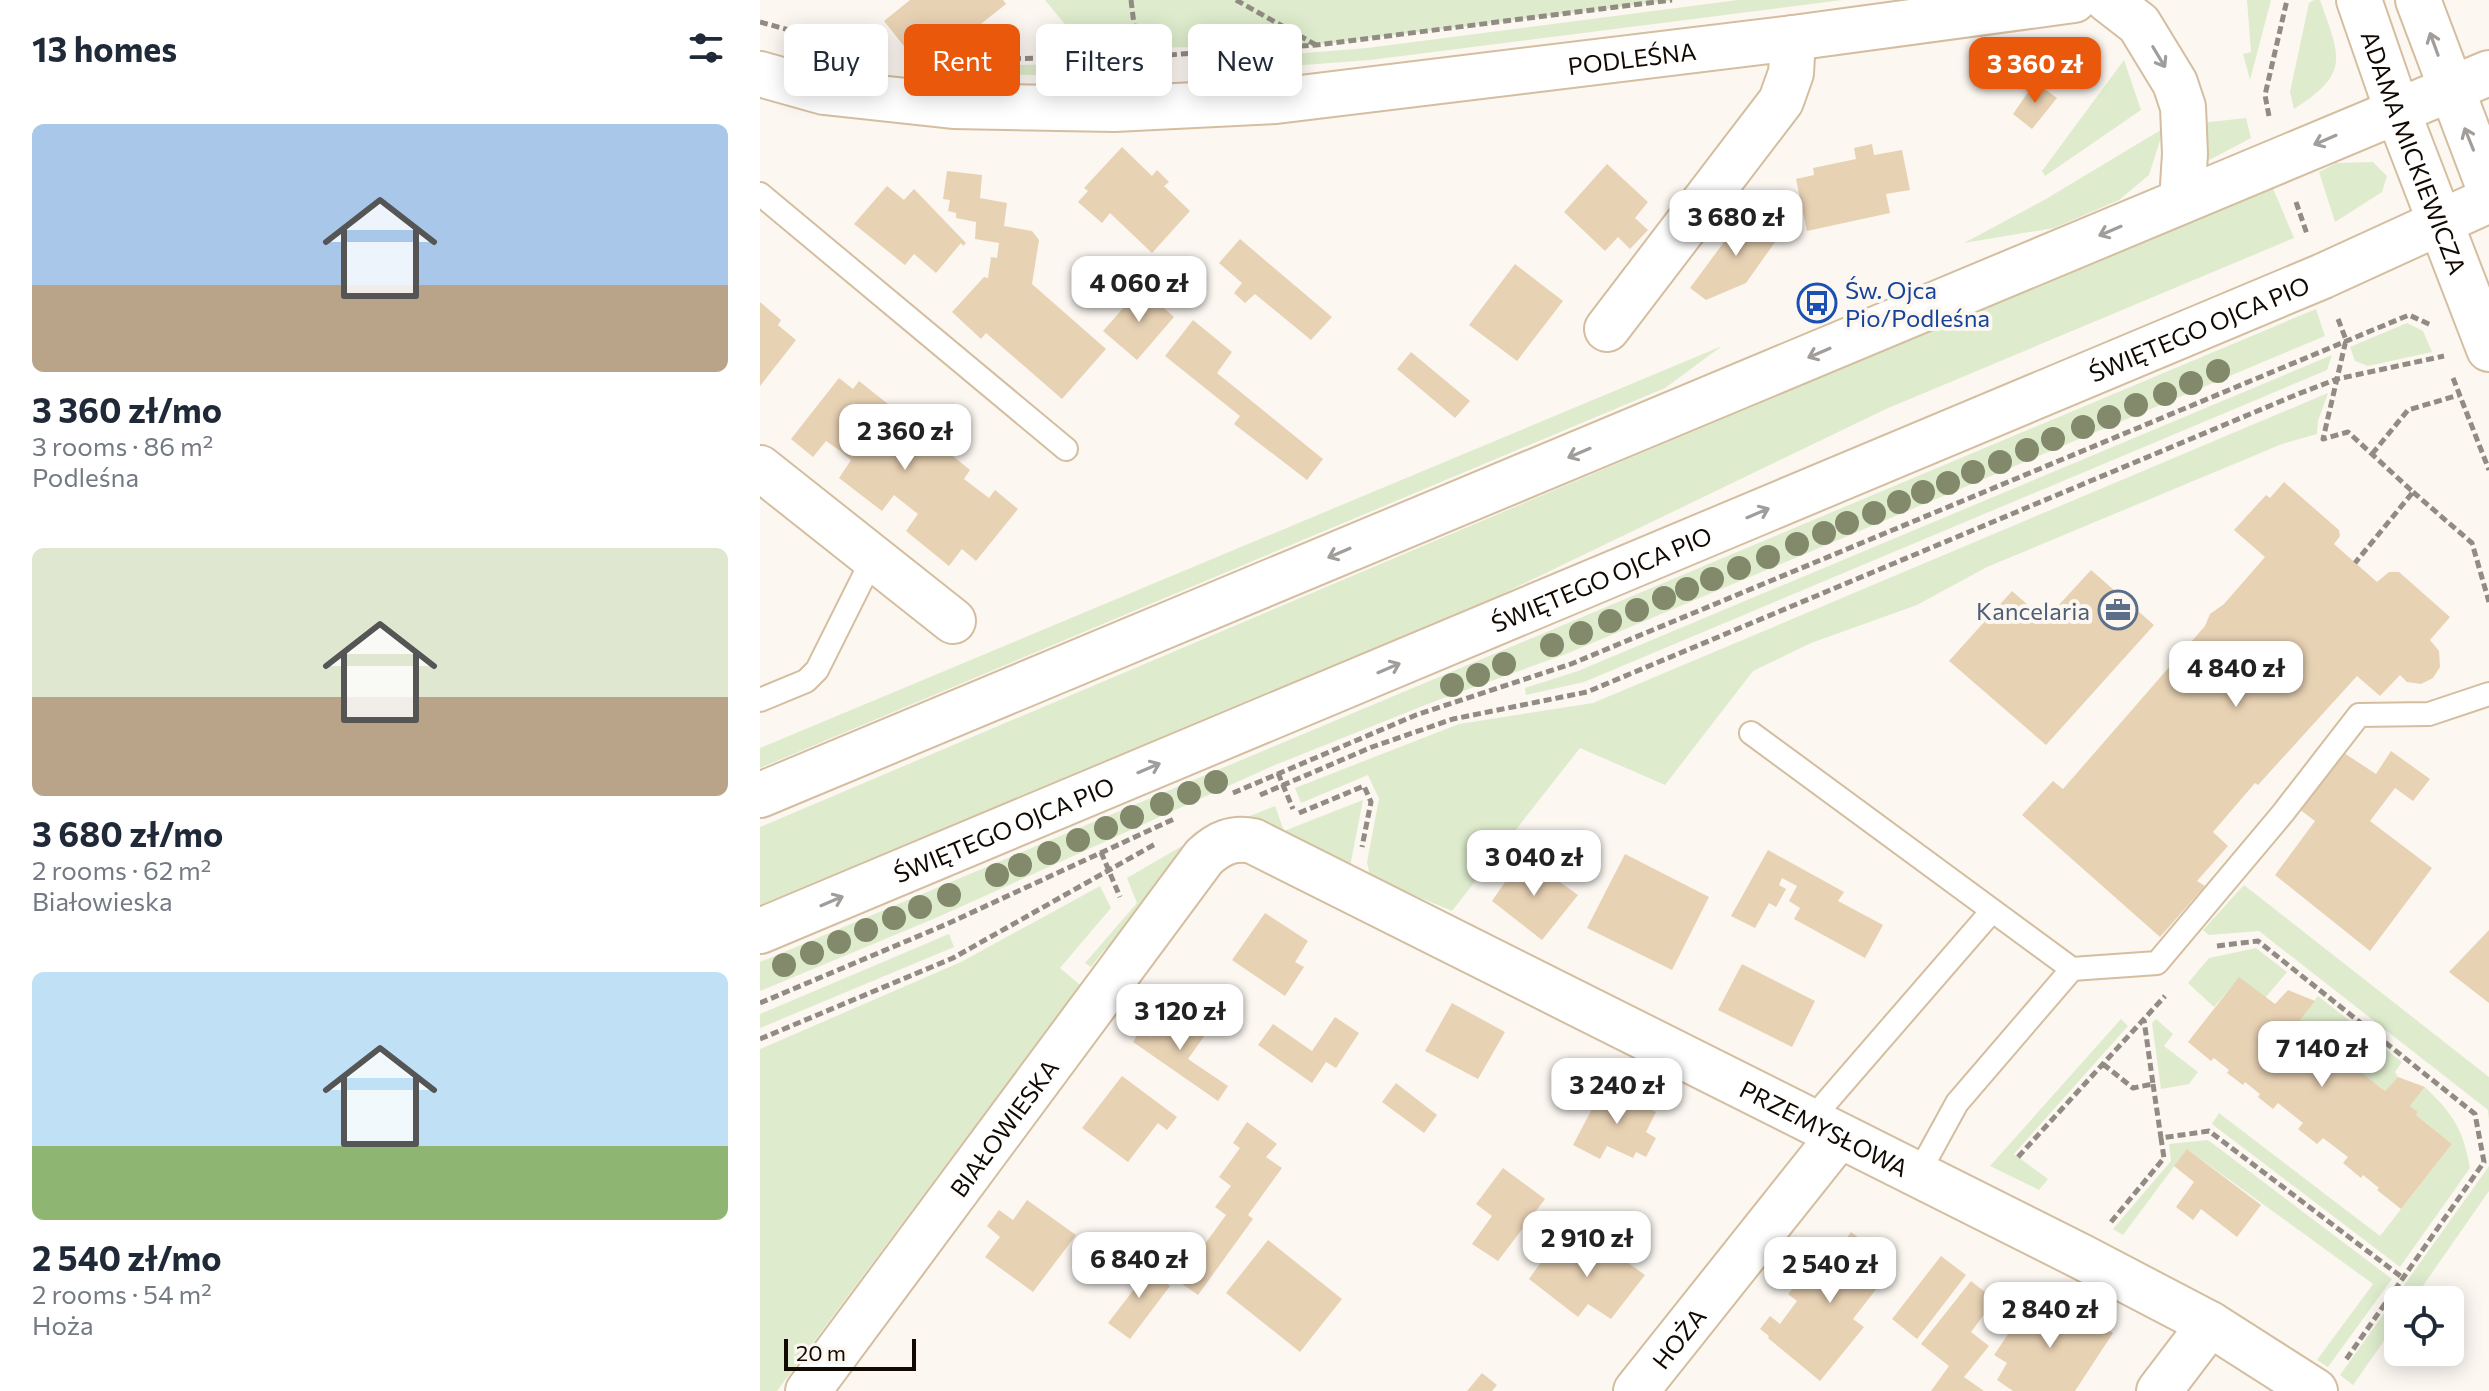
<!DOCTYPE html>
<meta charset="utf-8">
<style>
body{margin:0;font-family:Commissioner,sans-serif;background:#f2f2f3;color:#1f2937;height:100vh;display:flex;flex-direction:column;font-size:30px;white-space:nowrap}
*{box-sizing:border-box;margin:0}
p{font-size:26px;color:#747a83}
.icon{flex:none;width:44px;height:44px;fill:none;stroke:currentColor;stroke-width:2;stroke-linecap:round;stroke-linejoin:round}
.map{position:relative;flex:1;overflow:hidden}
.side{display:flex;flex-direction:column;background:#fff;width:760px}
.side>*{flex:none}
.top-card{position:absolute;left:24px;top:24px;width:760px;height:72px;display:flex;gap:16px}
.buttons{position:absolute;left:1624px;top:1286px;display:grid;gap:16px}
.buttons a{display:grid;place-items:center;width:80px;height:80px;border-radius:12px;background:#fff;box-shadow:0 4px 20px #0003;font-size:40px}
.scale{position:absolute;left:24px;bottom:20px;width:132px;box-sizing:border-box;padding-left:8px;border:4px solid #120a02;border-top:0;font-size:22px;line-height:28px;white-space:nowrap;color:#120a02;-webkit-text-stroke:6px #fcf7f1;paint-order:stroke}
.price{position:absolute;translate:-50% -68px;padding:0 18px;border-radius:16px;background:#fff;color:#222;font-size:26px;line-height:52px;filter:drop-shadow(0 2px 4px #0008)}
.price::after{content:'';position:absolute;left:50%;top:48px;width:24px;height:18px;margin-left:-12px;background:inherit;clip-path:polygon(0 0,100% 0,50% 100%)}
.price.current{background:#ea580c;color:#fff}
ul{padding:0;list-style:none}
li{display:grid;align-content:center;gap:16px;height:424px;padding:0 32px}
li span{display:grid;place-items:center;height:248px;border-radius:12px;color:#555}
li>.icon{margin-inline-start:auto}
span .icon{width:144px;height:144px;fill:#fffc;stroke-width:1}
li b{font-size:34px}
h2{display:flex;justify-content:space-between;align-items:center;height:96px;padding:0 32px;font-size:34px}
.tag{padding:0 28px;border-radius:12px;background:#fff;box-shadow:0 4px 20px #0003;font-size:28px;line-height:72px}
.tag.current{background:#ea580c;color:#fff}
main{display:flex;flex:1;min-height:0}
.map>svg:first-child{display:block}
</style>
<main>
<section class="side">
<h2>13 homes<svg class="icon" aria-label="filters" viewBox="0 0 24 24"><path d="M4 7h16M4 17h16"/><circle cx="9" cy="7" r="2"/><circle cx="15" cy="17" r="2"/></svg></h2>
<ul>
<li><span style="background:linear-gradient(#a9c7e8 65%,#b9a48a 0)"><svg class="icon" aria-label="home" viewBox="0 0 24 24"><path d="M3 11l9-7 9 7M6 9v11h12V9"/></svg></span><div><b>3 360 zł/mo</b><p>3 rooms · 86 m²</p><p>Podleśna</p></div></li>
<li><span style="background:linear-gradient(#dfe7d0 60%,#b9a48a 0)"><svg class="icon" aria-label="home" viewBox="0 0 24 24"><path d="M3 11l9-7 9 7M6 9v11h12V9"/></svg></span><div><b>3 680 zł/mo</b><p>2 rooms · 62 m²</p><p>Białowieska</p></div></li>
<li><span style="background:linear-gradient(#bfe0f5 70%,#8fb573 0)"><svg class="icon" aria-label="home" viewBox="0 0 24 24"><path d="M3 11l9-7 9 7M6 9v11h12V9"/></svg></span><div><b>2 540 zł/mo</b><p>2 rooms · 54 m²</p><p>Hoża</p></div></li>
</ul>
</section>
<div class="map">
<svg width="1729" height="1391" viewBox="0 0 1729 1391">
<rect width="100%" height="100%" fill="#fcf7f1"/>
<path fill="#deeccd" d="M285 0H916L556 45 325 49Z
M978 0H1082L610 60 438 73 428 70 429 62 607 48Z
M1487 0H1511L1490 80 1483 54 1491 52Z
M1554 0H1560C1580 57 1591 73 1534 109L1530 92 1549 3Z
M1364 60 1381 110 1285 176 1282 171Z
M404 62V71L395 77 213 74 255 65Z
M1486 118 1491 138 1438 166 1441 123Z
M1404 128 1389 175 1359 200 1294 228 1204 243 1286 199Z
M1613 162 1627 176 1622 192 1575 222 1559 172 1576 163Z
M1512 186 1534 238 1126 409 740 595 0 905V827Z
M1556 309 1565 336 806 654 678 700 515 765 178 917 0 991V962Z
M1647 323 1663 331 1672 352 1608 366 1595 361 1590 347Z
M962 346 905 388 0 768V748Z
M1572 355 1567 370 824 682 766 695 765 688 818 671Z
M1568 393 1558 421 1557 434 1522 444 1227 567 1157 605 1051 643 993 671 905 785 820 748 692 911 610 877 607 862 619 799 608 775 541 803 535 788 699 724 833 703Z
M603 800 589 872 492 825 352 953 345 949 331 967 325 963 377 903 367 878 441 835 515 806 524 831Z
M1484 885 1729 1077V1120L1728 1110 1499 931 1449 935 1443 930Z
M340 886 351 908 300 968 320 985 17 1391H0V1049L201 962Z
M189 934 194 947 0 1028V1014Z
M1496 948 1527 972 1505 998 1479 978 1454 1007 1428 983 1449 958Z
M1558 996 1642 1062 1635 1072 1638 1077 1625 1091 1546 1029 1548 1025 1540 1020Z
M1361 1019 1368 1026 1254 1154 1288 1179 1279 1190 1230 1166Z
M1396 1019 1413 1034 1404 1046 1438 1072 1429 1084 1401 1089 1392 1023Z
M1665 1087C1693 1114 1703 1129 1710 1168L1640 1267 1452 1124 1459 1113 1620 1236 1692 1144 1656 1115 1658 1112 1650 1106Z
M1448 1140 1632 1279 1568 1367 1557 1360 1613 1284 1427 1149 1363 1235 1353 1229 1411 1161 1409 1144Z
M1729 1166V1191L1653 1300H1638V1321L1593 1385 1580 1375Z"/>
<path fill="#e8d2b4" d="M150 0H243L246 4 163 70 124 21Z
M1275 82 1297 98 1272 129 1253 114Z
M1112 144 1114 155 1142 150 1150 190 1126 194 1130 213 1047 231 1036 179 1054 175 1053 168 1096 159 1094 148Z
M362 147 392 176 397 170 409 182 404 186 430 211 392 253 350 213 342 223 318 202 328 191 324 188Z
M847 164 888 202 875 218 888 230 870 249 858 237 845 251 804 212Z
M187 171 222 175 220 198 247 203 244 226 272 231 279 240 272 284 346 349 302 399 226 333 221 339 192 312 224 277 228 278 231 257 237 258 239 243 215 239 216 222 196 218V213L188 211 190 200 183 199Z
M127 186 144 200 154 189 206 243 203 246 201 243 176 273 154 254 145 265 94 224Z
M987 211 1020 235 986 283 946 300 930 288Z
M480 239 572 317 551 340 495 294 485 303 474 293 482 283 459 263Z
M755 264 803 301 757 361 709 325Z
M381 288 414 317 377 360 343 331Z
M0 302 21 320 18 325 36 340 0 386Z
M433 320 472 352 457 373 563 459 547 480 474 424 480 416 405 356Z
M651 352 710 401 695 418 637 369Z
M79 378 93 389 99 381 143 416 137 424 161 443 167 435 210 470 204 479 229 498 235 490 258 509 216 561 202 549 189 566 146 531 158 514 134 495 122 511 79 478 91 460 79 450 66 441 53 457 31 439Z
M1524 482 1579 530 1580 536 1574 544 1617 582 1629 572H1639L1690 617 1670 640 1679 651 1680 667 1673 678 1661 684 1647 682 1640 675 1620 696 1597 676 1498 785 1495 783 1453 832 1468 846 1437 881 1445 886 1400 937 1262 815 1293 781 1303 789 1445 626 1450 614 1464 604 1505 557 1474 530 1506 495 1510 498Z
M1331 570 1394 625 1286 745 1189 661 1252 591 1285 620Z
M1578 749 1616 774 1631 751 1670 779 1653 801 1635 788 1610 821 1672 868 1610 951 1515 875 1555 821 1539 809Z
M1008 850 1084 892 1078 901 1123 925 1105 958 1034 919 1040 908 1029 901 1037 886 1022 878 1019 885 1026 889 1016 907 1009 903 995 928 971 916Z
M865 854 949 897 912 970 827 928Z
M763 856 818 895 782 940 732 901Z
M505 913 548 941 535 962 544 967 525 996 472 960Z
M1729 930V1003L1689 972Z
M982 964 1055 1001 1032 1047 958 1010Z
M1479 977 1515 1004 1528 990 1555 1001 1540 1020 1548 1026 1546 1029 1625 1091 1638 1077 1665 1087 1650 1106 1658 1112 1656 1115 1692 1144 1641 1209 1617 1190 1619 1188 1603 1175 1601 1178 1583 1163 1588 1157 1563 1138 1557 1144 1538 1129 1543 1123 1518 1103 1513 1109 1498 1097 1500 1094 1485 1082 1483 1085 1467 1073 1469 1070 1454 1058 1451 1061 1428 1042Z
M692 1003 745 1032 718 1079 665 1051Z
M410 1010 445 1035 428 1059 468 1086 458 1101 373 1042 380 1030 391 1037Z
M575 1017 599 1033 576 1068 566 1062 552 1083 498 1045 513 1024 552 1051Z
M362 1076 417 1117 407 1130 398 1123 368 1162 322 1128Z
M636 1083 677 1115 664 1133 622 1102Z
M844 1086 896 1112 886 1132 896 1138 886 1157 876 1152 873 1158 847 1146 840 1159 813 1145Z
M487 1122 517 1144 506 1157 522 1168 488 1215 493 1219 438 1295 418 1281 466 1215 455 1207 471 1186 459 1177 480 1148 473 1143Z
M1427 1149 1501 1205 1477 1237 1441 1209 1433 1220 1416 1207 1434 1182 1414 1166Z
M743 1168 785 1199 738 1261 712 1244 732 1216 716 1204Z
M267 1200 316 1235 273 1292 225 1257 240 1237 227 1226 239 1210 253 1220Z
M1091 1232 1135 1265 1093 1319 1104 1327 1060 1381 1008 1338 1009 1336 1000 1329 1010 1316 1020 1324 1037 1301 1028 1294 1038 1282 1048 1289 1061 1272 1052 1264 1071 1240 1080 1247Z
M832 1237 885 1275 851 1319 828 1304 818 1317 769 1279 794 1244 815 1258Z
M508 1240 582 1299 540 1352 466 1293Z
M1181 1256 1206 1275 1157 1339 1132 1319Z
M377 1262 410 1286 370 1339 348 1323 375 1288 365 1280Z
M1211 1281 1235 1300 1211 1332 1229 1346 1204 1377 1224 1391H1171L1189 1366 1161 1344Z
M1273 1297 1302 1316 1307 1308 1328 1322 1331 1318 1353 1333 1315 1391H1253L1237 1380 1247 1363 1234 1355Z
M722 1373 737 1385 732 1391H707Z"/>
<g fill="none" stroke-linecap="round" stroke-linejoin="round">
<defs>
<path id="service" d="M0 194 306 449
M0 700 46 681 57 670 113 558
M991 733 1312 969 1197 1103 1157 1176
M1312 969 1397 963 1523 813 1599 715 1669 714 1729 694
M1050 1121 1232 911"/>
<g id="minor">
<path d="M1348 0 1379 24 1415 83 1423 107 1425 154 1422 201"/>
<path id="s1" d="M0 74 64 92 193 106 354 109 516 101 1033 38 1314 0"/>
<path d="M847 329 1021 101 1031 73 1033 38"/>
<path d="M0 468 193 621"/>
<path id="s2" d="M48 1391 444 857C459 843 473 837 493 841L1322 1257 1450 1324 1555 1391"/>
<path id="s3" d="M876 1391 1079 1136"/>
<path d="M1399 1391 1450 1324"/>
</g>
<g id="tertiary">
<path id="s4" d="M1599 0 1637 110 1729 349"/>
<path d="M1658 0 1729 188"/>
</g>
<g id="secondary">
<path d="M0 795 1729 73"/>
<path id="s5" d="M0 931 1563 276 1729 200"/>
</g>
</defs>
<use href="#service" stroke="#d4be9f" stroke-width="26"/>
<use href="#minor" stroke="#d4be9f" stroke-width="48"/>
<use href="#tertiary" stroke="#d4be9f" stroke-width="48"/>
<use href="#secondary" stroke="#d4be9f" stroke-width="48"/>
<path stroke="#928b84" stroke-width="5" stroke-dasharray="8 4" stroke-linecap="butt" d="M371 0 378 57
M476 0 556 45
M0 22 91 47
M217 59 378 57 556 45 912 0
M1509 116 1505 95 1527 0
M1536 202 1547 234
M1578 319 1586 340 1563 439 1588 432 1653 492 1595 563
M1693 378 1729 470
M1612 454 1648 410 1699 395
M1653 492 1712 543 1729 602
M518 773 533 809
M473 793 656 715 811 664 1649 315 1671 325
M500 795 612 747 693 719 827 692 1538 394 1577 379 1684 356
M539 813 604 786 611 802 602 847
M341 852 360 897
M1457 946 1498 941 1715 1114 1724 1162 1585 1361
M0 1003 187 924 416 818
M0 1039 193 958 397 843
M1343 1064 1373 1088 1393 1084 1384 1020
M1393 1084 1401 1138
M1258 1157 1405 996
M1351 1222 1404 1158 1401 1138 1449 1131 1643 1278"/>
<use href="#service" stroke="#fff" stroke-width="22"/>
<use href="#minor" stroke="#fff" stroke-width="44"/>
<use href="#tertiary" stroke="#fff" stroke-width="44"/>
<use href="#secondary" stroke="#fff" stroke-width="44"/>
</g>
<g fill="#838a6c">
<circle cx="1458" cy="371" r="12"/>
<circle cx="1431" cy="383" r="12"/>
<circle cx="1405" cy="394" r="12"/>
<circle cx="1376" cy="405" r="12"/>
<circle cx="1349" cy="417" r="12"/>
<circle cx="1323" cy="427" r="12"/>
<circle cx="1293" cy="439" r="12"/>
<circle cx="1267" cy="450" r="12"/>
<circle cx="1240" cy="462" r="12"/>
<circle cx="1213" cy="472" r="12"/>
<circle cx="1188" cy="483" r="12"/>
<circle cx="1163" cy="492" r="12"/>
<circle cx="1139" cy="502" r="12"/>
<circle cx="1114" cy="513" r="12"/>
<circle cx="1087" cy="523" r="12"/>
<circle cx="1064" cy="533" r="12"/>
<circle cx="1037" cy="544" r="12"/>
<circle cx="1008" cy="557" r="12"/>
<circle cx="979" cy="568" r="12"/>
<circle cx="952" cy="579" r="12"/>
<circle cx="927" cy="589" r="12"/>
<circle cx="904" cy="598" r="12"/>
<circle cx="877" cy="610" r="12"/>
<circle cx="850" cy="621" r="12"/>
<circle cx="821" cy="633" r="12"/>
<circle cx="792" cy="645" r="12"/>
<circle cx="744" cy="664" r="12"/>
<circle cx="718" cy="675" r="12"/>
<circle cx="692" cy="685" r="12"/>
<circle cx="456" cy="782" r="12"/>
<circle cx="429" cy="793" r="12"/>
<circle cx="402" cy="804" r="12"/>
<circle cx="372" cy="817" r="12"/>
<circle cx="346" cy="828" r="12"/>
<circle cx="318" cy="840" r="12"/>
<circle cx="289" cy="853" r="12"/>
<circle cx="260" cy="865" r="12"/>
<circle cx="237" cy="875" r="12"/>
<circle cx="189" cy="895" r="12"/>
<circle cx="160" cy="907" r="12"/>
<circle cx="134" cy="918" r="12"/>
<circle cx="106" cy="930" r="12"/>
<circle cx="79" cy="942" r="12"/>
<circle cx="52" cy="953" r="12"/>
<circle cx="24" cy="965" r="12"/>
</g>
<defs><path id="oneway-shaft" d="M-6 0H5M1.5-3L5.5 0L1.5 3" fill="none" stroke-width="1.6" stroke-linecap="round" stroke-linejoin="round" transform="scale(2)"/></defs>
<g stroke="#a09d9a">
<use href="#oneway-shaft" transform="translate(1674 44) rotate(-110)"/>
<use href="#oneway-shaft" transform="translate(1399 57) rotate(59)"/>
<use href="#oneway-shaft" transform="translate(1709 139) rotate(-112)"/>
<use href="#oneway-shaft" transform="translate(1565 140) rotate(157)"/>
<use href="#oneway-shaft" transform="translate(1350 231) rotate(157)"/>
<use href="#oneway-shaft" transform="translate(1059 353) rotate(157)"/>
<use href="#oneway-shaft" transform="translate(819 453) rotate(157)"/>
<use href="#oneway-shaft" transform="translate(998 513) rotate(-23)"/>
<use href="#oneway-shaft" transform="translate(579 553) rotate(157)"/>
<use href="#oneway-shaft" transform="translate(629 668) rotate(-23)"/>
<use href="#oneway-shaft" transform="translate(389 768) rotate(-23)"/>
<use href="#oneway-shaft" transform="translate(72 901) rotate(-23)"/>
</g>
<defs>
<symbol id="bus-ring" viewBox="-11 -11 22 22"><circle r="9.5" fill="#fcf7f1" stroke="#1a4fb4" stroke-width="1.5"/><path d="M-5-6H5V4H4V6H2V4H-2V6H-4V4H-5ZM-3.5-4V0h7V-4ZM-3.5 1.2v1.5H-2V1.2ZM2 1.2v1.5H3.5V1.2Z" fill="#1a4fb4"/></symbol>
<symbol id="office-ring" viewBox="-11 -11 22 22"><circle r="9.5" fill="#fcf7f1" stroke="#5c6f8a" stroke-width="1.5"/><path d="M-6-3h4V-5.5h4V-3h4V5H-6ZM-1-4.5V-3h2v-1.5ZM-6 0V1H6V0Z" fill="#5c6f8a"/></symbol>
</defs>
<g fill-rule="evenodd">
<use href="#bus-ring" x="1035" y="281" width="44" height="44"/>
<use href="#office-ring" x="1336" y="588" width="44" height="44"/>
</g>
<g text-anchor="middle" dominant-baseline="central" stroke-width="8" stroke-linejoin="round" paint-order="stroke">
<g font-size="24" fill="#120a02" stroke="#fcf7f1">
<text stroke="none"><textPath href="#s1" startOffset="878">PODLEŚNA</textPath></text>
<text stroke="none"><textPath href="#s4" startOffset="162">ADAMA MICKIEWICZA</textPath></text>
<text stroke="none"><textPath href="#s5" startOffset="1560">ŚWIĘTEGO OJCA PIO</textPath></text>
<text stroke="none"><textPath href="#s5" startOffset="912">ŚWIĘTEGO OJCA PIO</textPath></text>
<text stroke="none"><textPath href="#s5" startOffset="264">ŚWIĘTEGO OJCA PIO</textPath></text>
<text stroke="none"><textPath href="#s2" startOffset="328">BIAŁOWIESKA</textPath></text>
<text stroke="none"><textPath href="#s2" startOffset="1358">PRZEMYSŁOWA</textPath></text>
<text stroke="none"><textPath href="#s3" startOffset="68">HOŻA</textPath></text>
</g>
<g font-size="24" fill="#164399" stroke="#fcf7f1" text-anchor="start">
<text x="1085" y="289">Św. Ojca<tspan x="1085" dy="28">Pio/Podleśna</tspan></text>
</g>
<g font-size="24" fill="#4e5e75" stroke="#fcf7f1" text-anchor="end">
<text x="1330" y="610">Kancelaria</text>
</g>
</g>
</svg>
<div class="buttons">
<a><svg class="icon" aria-label="locate" viewBox="0 0 24 24"><circle cx="12" cy="12" r="6"/><path d="M12 2v4M12 18v4M2 12h4M18 12h4"/></svg></a>
</div>
<div class="scale">20 m</div>
<b class="price current" style="left:1275px;top:105px">3 360 zł</b>
<b class="price" style="left:976px;top:258px">3 680 zł</b>
<b class="price" style="left:379px;top:324px">4 060 zł</b>
<b class="price" style="left:145px;top:472px">2 360 zł</b>
<b class="price" style="left:1476px;top:709px">4 840 zł</b>
<b class="price" style="left:774px;top:898px">3 040 zł</b>
<b class="price" style="left:420px;top:1052px">3 120 zł</b>
<b class="price" style="left:1562px;top:1089px">7 140 zł</b>
<b class="price" style="left:857px;top:1126px">3 240 zł</b>
<b class="price" style="left:827px;top:1279px">2 910 zł</b>
<b class="price" style="left:379px;top:1300px">6 840 zł</b>
<b class="price" style="left:1070px;top:1305px">2 540 zł</b>
<b class="price" style="left:1290px;top:1350px">2 840 zł</b>
<div class="top-card">
<a class="tag">Buy</a>
<a class="tag current">Rent</a>
<a class="tag">Filters</a>
<a class="tag">New</a>
</div>
</div>
</main>
